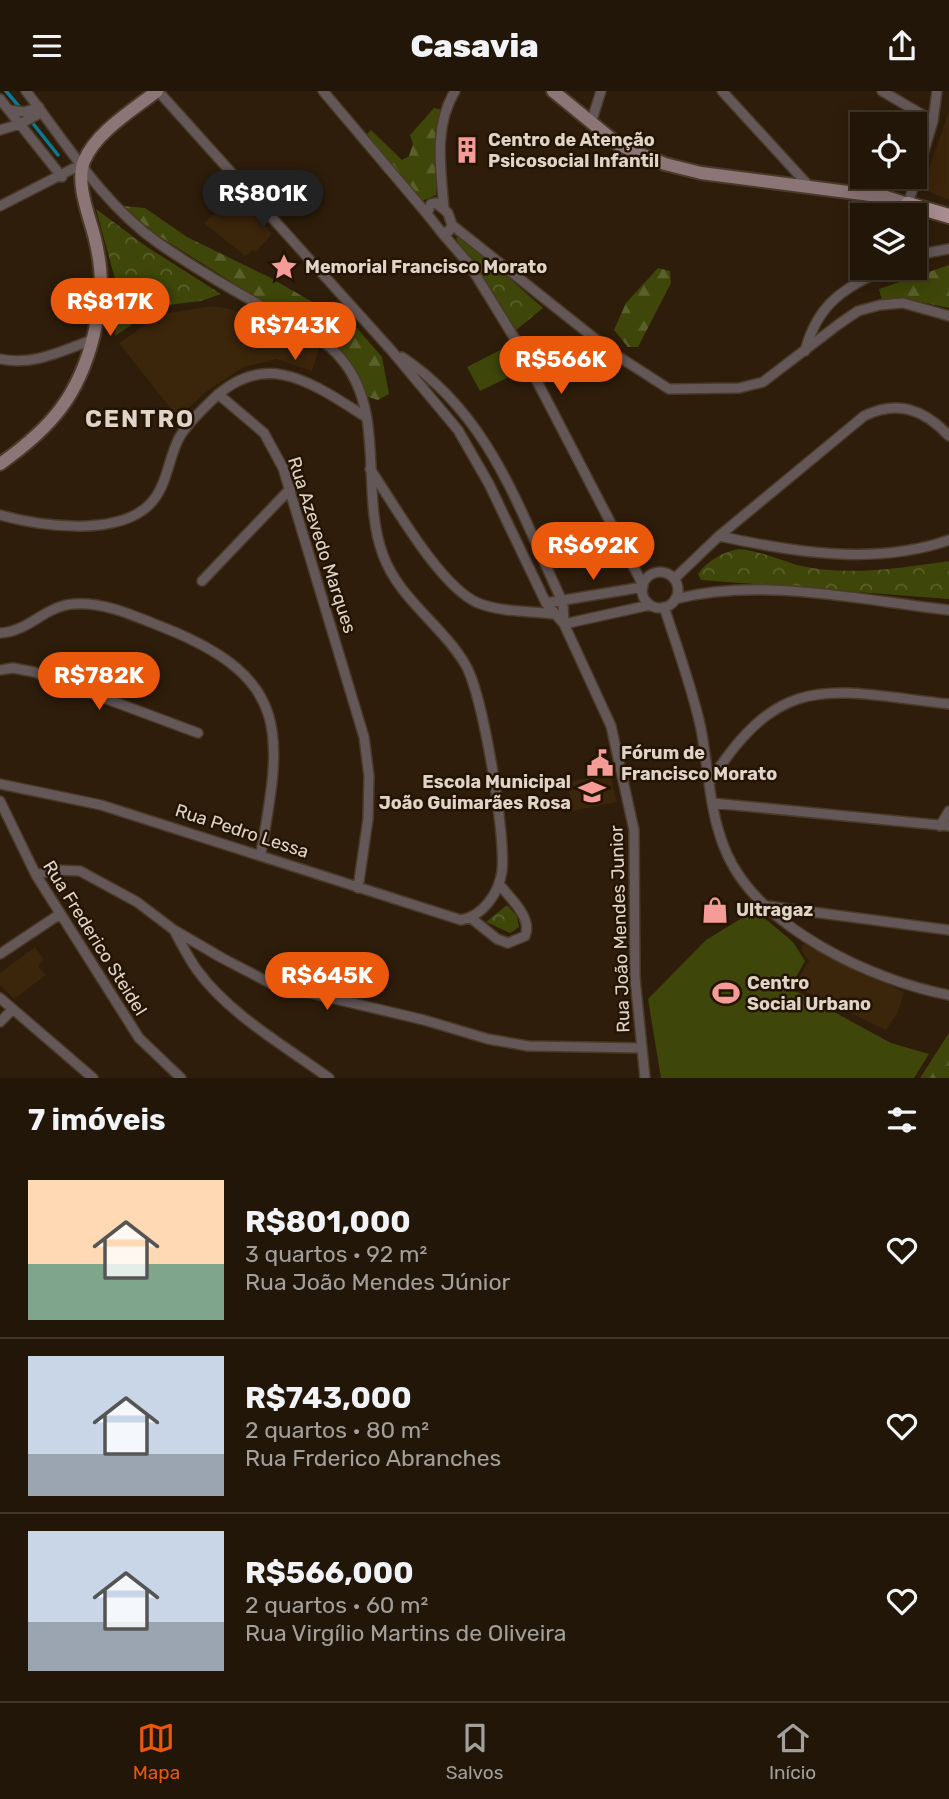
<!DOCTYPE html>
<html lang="pt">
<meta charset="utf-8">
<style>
body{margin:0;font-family:Rubik,sans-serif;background:#2a1f12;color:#f1f3f6;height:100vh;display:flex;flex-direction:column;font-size:26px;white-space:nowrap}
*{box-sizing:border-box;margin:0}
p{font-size:23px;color:#a29f9c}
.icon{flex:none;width:38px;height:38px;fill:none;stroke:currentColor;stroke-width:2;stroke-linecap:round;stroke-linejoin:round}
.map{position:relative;height:987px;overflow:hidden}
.drawer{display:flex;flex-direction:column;background:#221608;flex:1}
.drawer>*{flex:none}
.tools{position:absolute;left:850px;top:21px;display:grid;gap:14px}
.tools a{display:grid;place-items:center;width:77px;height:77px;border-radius:0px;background:#221608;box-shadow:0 4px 18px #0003,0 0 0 2px #3f3529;font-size:35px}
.price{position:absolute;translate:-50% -60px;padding:0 16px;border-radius:24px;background:#ea580c;color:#fff;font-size:23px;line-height:46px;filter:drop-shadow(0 2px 4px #0008)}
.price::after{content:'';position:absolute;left:50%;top:42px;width:21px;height:16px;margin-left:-10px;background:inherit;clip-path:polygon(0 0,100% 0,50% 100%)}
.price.on{background:#222;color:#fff}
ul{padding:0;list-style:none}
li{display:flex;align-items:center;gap:21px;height:175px;padding:0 28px}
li+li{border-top:2px solid #3f3529}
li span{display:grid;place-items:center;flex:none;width:196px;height:140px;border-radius:0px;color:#555}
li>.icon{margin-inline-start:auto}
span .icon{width:84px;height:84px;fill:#fffc;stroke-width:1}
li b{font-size:30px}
h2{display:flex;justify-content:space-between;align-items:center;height:84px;padding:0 28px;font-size:30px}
header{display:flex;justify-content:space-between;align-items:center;height:91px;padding:0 28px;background:#221608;font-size:32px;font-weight:800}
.tabs{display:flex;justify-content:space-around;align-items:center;height:98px;border-top:2px solid #3f3529;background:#221608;font-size:19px;color:#a29f9c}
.tabs a{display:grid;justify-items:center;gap:4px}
.tabs .on{color:#ea580c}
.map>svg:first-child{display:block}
</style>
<header><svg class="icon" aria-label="menu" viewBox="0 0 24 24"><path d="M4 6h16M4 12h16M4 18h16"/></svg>Casavia<svg class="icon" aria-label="share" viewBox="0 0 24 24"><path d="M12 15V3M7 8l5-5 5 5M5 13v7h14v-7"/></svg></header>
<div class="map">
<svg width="949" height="987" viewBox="0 0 949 987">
<defs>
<pattern id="forest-firs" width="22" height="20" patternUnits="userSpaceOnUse" patternTransform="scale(1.75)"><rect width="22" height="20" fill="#3e4609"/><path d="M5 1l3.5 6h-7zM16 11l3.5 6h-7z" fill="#5a602b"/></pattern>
<pattern id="park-crowns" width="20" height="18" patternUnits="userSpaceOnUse" patternTransform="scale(1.75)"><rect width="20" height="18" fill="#3e4609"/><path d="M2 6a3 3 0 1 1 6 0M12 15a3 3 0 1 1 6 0" fill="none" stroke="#5a602b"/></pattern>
</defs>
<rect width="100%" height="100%" fill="#2e1d0a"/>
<path fill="#3b250b" d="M949 20V109L922 98Z
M236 105 272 143 256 161 253 159 245 165 204 132Z
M213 215 230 218 285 239 319 258 312 280 277 268 244 276 207 300 178 327 119 252 162 223Z
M610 683 617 711 573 720 567 691Z
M805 852 904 901 898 921 886 939 794 895 809 870 801 859Z
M35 856 44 869 38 875 46 884 14 908 0 894V882Z"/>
<path fill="url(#forest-firs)" d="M434 17 444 19 436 54V104L422 110 365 45 371 39 402 69 409 65 413 53 410 44Z
M123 115 145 117 187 146 269 186 356 236 382 266 389 303 378 309 368 306 357 281 342 261 154 142Z
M949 174V217L912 209H882L879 198Z
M658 177 670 180 671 192 638 256H628L614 239 626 212Z
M949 942V987H920L922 984Z"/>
<path fill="url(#park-crowns)" d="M96 118 147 156 221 203 201 210 159 215 115 245 118 199Z
M460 145 462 146 543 217 516 239 459 153 456 147Z
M739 458C760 460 777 468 797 474 847 486 899 477 949 470V508L701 489 698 483C708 469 723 461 739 458Z
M507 814 517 825 519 836 510 842 486 831Z"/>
<path fill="#3e4609" d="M506 256 519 281 480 300 467 276Z
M755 819 793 851 805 870 790 897 891 952 929 963 914 987H661L648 908 706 849Z"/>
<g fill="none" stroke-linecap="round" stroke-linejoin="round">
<path stroke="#0a7991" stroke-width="3.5" d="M6 0 22 19
M31 30 58 64"/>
<defs>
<path id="minor" d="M158 0 391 259 458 339 489 393 546 512 564 533 611 635 634 739 635 887 645 987
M323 0 427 123
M722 0 809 95
M882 0 933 30
M0 8 62 86
M9 19 25 21 39 16
M591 32 601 0
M0 39 20 33 42 21
M436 112 448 122 452 134 449 140 442 142 427 123 431 113Z
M908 113 933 30 937 0
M0 115 82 73
M444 118C441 79 433 36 455 0
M452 134 613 262 669 298 739 297 763 291 839 233 858 220 880 214 903 212 949 225
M442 142 469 173 515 248 643 494
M915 164 949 158
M805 260C818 212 843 198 886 177
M402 266C491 325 519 419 563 512L564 533
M0 268C33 275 61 260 92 249
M218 303 264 342 283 377 364 646 369 685 368 728 358 797
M370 378C394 413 440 496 478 512 501 521 528 520 553 523
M0 424C40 435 116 446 149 414 167 397 168 368 179 347 187 333 199 322 210 311 265 255 313 293 366 326
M719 445C792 461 876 475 949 449
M642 499a18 18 0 1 1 36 0a18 18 0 1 1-36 0Z
M674 488 719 445 864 325C898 309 924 318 949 345
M202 490 291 397
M675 508C763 486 859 509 949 519
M546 512 643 496
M664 516C677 556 692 596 701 638 709 680 709 723 727 763 760 837 873 890 949 904
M564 533 650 514
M0 542C28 541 45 515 73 513 103 510 137 526 165 537 292 588 282 643 261 762
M0 579 13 577 34 581 198 642
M709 692C782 577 829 600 949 613
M0 693 101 714 461 829C483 825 499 802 502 780 506 745 483 602 465 573 442 534 399 508 383 464 360 403 386 323 343 270 324 245 292 232 265 217 229 197 191 175 157 151 103 113 66 52 26 0
M0 710 36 784 139 947 181 987
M712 712 949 735
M940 735 949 720
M36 784 54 779 80 780 137 811 174 839 222 867 272 893 424 929 488 948 528 955 641 957
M767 815 949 839
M471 827 497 848 508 852 525 845C533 827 510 807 499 793
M175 841C182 854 189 868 197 879 230 924 285 955 329 987
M0 863 60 823
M0 907 93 987
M0 931 13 918"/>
<path id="secondary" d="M553 0 619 54 665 73 701 82 886 106 908 113
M0 373C51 337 79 305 94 243 102 206 104 186 95 148 90 127 75 92 84 70 96 41 133 19 157 0"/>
<path id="primary" d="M908 113 949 125"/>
</defs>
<use href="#minor" stroke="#4a3a28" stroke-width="12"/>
<use href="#secondary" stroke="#4a3a28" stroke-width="16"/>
<use href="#primary" stroke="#4a3a28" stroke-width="18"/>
<use href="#minor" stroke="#645758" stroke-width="9"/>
<use href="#secondary" stroke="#8b7577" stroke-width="12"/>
<use href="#primary" stroke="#a88c8f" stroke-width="14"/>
</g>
<defs>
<symbol id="building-bare" viewBox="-9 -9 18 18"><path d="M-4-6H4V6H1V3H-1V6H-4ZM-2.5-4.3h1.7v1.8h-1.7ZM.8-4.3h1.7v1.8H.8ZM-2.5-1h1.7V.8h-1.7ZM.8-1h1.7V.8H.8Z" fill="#f59b98" stroke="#241403" stroke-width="2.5" paint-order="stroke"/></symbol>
<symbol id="sight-bare" viewBox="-9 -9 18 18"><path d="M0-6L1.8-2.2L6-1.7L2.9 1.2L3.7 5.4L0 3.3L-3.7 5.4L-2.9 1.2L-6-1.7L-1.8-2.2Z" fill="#f59b98" stroke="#241403" stroke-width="2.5" paint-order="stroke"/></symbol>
<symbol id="civic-bare" viewBox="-9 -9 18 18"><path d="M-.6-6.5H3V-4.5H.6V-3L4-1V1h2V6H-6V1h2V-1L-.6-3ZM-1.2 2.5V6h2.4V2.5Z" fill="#f59b98" stroke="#241403" stroke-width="2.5" paint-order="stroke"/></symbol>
<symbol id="school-bare" viewBox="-9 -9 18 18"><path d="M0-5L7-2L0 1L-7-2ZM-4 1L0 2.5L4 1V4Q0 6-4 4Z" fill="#f59b98" stroke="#241403" stroke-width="2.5" paint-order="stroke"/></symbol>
<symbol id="shop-bare" viewBox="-9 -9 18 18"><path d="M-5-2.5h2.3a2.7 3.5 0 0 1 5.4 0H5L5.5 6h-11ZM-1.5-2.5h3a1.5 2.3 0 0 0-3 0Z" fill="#f59b98" stroke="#241403" stroke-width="2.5" paint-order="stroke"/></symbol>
<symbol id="stadium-bare" viewBox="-9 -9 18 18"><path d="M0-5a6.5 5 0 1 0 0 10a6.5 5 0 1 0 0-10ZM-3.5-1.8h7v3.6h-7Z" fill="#f59b98" stroke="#241403" stroke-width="2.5" paint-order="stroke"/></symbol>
</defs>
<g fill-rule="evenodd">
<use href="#building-bare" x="448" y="40" width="38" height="38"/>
<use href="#sight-bare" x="265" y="157" width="38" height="38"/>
<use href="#civic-bare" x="581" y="653" width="38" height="38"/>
<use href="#school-bare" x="573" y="682" width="38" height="38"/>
<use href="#shop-bare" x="696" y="800" width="38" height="38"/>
<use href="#stadium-bare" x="707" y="883" width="38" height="38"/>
</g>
<g text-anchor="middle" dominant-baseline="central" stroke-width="5" stroke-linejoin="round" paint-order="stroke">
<g font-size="18" font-weight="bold" fill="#e0d4c8" stroke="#241403" text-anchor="start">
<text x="488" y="49">Centro de Atenção<tspan x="488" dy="21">Psicosocial Infantil</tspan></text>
<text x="305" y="176">Memorial Francisco Morato</text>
<text x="621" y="662">Fórum de<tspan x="621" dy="21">Francisco Morato</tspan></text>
<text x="571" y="691" text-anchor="end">Escola Municipal<tspan x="571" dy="21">João Guimarães Rosa</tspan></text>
<text x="736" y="819">Ultragaz</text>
<text x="747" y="892">Centro<tspan x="747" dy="21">Social Urbano</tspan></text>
</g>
<g font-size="18" fill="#e0d4c8" stroke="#241403">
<text transform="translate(322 454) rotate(72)">Rua Azevedo Marques</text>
<text transform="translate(242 740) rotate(18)">Rua Pedro Lessa</text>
<text transform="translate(620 838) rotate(-92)">Rua João Mendes Junior</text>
<text transform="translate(95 847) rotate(58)">Rua Frederico Steidel</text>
</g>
<g font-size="24" font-weight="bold" letter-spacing="2" fill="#e0d4c8" stroke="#241403">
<text x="140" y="328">CENTRO</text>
</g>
</g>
</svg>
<div class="tools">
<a><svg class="icon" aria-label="locate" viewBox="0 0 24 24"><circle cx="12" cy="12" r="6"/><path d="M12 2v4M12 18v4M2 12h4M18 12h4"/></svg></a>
<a><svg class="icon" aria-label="layers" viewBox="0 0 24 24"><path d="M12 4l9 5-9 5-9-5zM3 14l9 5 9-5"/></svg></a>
</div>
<b class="price on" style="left:263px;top:139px">R$801K</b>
<b class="price" style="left:110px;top:247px">R$817K</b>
<b class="price" style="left:295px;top:271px">R$743K</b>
<b class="price" style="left:561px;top:305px">R$566K</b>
<b class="price" style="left:593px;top:491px">R$692K</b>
<b class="price" style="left:99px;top:621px">R$782K</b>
<b class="price" style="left:327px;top:921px">R$645K</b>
</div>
<section class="drawer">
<h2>7 imóveis<svg class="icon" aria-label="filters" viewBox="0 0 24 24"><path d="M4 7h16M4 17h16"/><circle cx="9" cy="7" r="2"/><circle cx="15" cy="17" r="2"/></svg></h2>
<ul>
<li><span style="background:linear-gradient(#ffd9b3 60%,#7fa58c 0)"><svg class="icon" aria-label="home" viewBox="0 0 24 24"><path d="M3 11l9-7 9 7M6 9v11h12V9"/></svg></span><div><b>R$801,000</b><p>3 quartos · 92 m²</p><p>Rua João Mendes Júnior</p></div><svg class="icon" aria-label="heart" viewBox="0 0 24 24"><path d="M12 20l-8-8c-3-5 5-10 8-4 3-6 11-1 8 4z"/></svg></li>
<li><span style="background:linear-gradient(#c9d6e8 70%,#9aa5b1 0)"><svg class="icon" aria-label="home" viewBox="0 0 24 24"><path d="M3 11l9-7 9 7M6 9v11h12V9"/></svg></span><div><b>R$743,000</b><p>2 quartos · 80 m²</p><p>Rua Frderico Abranches</p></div><svg class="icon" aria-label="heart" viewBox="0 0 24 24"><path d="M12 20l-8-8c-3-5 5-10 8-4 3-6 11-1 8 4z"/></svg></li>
<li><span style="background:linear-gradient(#c9d6e8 65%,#9aa5b1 0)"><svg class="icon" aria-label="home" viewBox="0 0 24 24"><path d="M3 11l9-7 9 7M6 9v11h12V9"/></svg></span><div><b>R$566,000</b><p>2 quartos · 60 m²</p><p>Rua Virgílio Martins de Oliveira</p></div><svg class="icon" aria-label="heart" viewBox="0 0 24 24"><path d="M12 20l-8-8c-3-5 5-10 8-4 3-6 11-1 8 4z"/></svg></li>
</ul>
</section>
<nav class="tabs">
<a class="on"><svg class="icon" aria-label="map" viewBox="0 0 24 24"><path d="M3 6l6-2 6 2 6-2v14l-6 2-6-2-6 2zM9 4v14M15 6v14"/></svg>Mapa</a>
<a><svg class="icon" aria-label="saved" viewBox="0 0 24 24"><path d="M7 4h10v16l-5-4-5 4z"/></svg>Salvos</a>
<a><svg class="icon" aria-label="home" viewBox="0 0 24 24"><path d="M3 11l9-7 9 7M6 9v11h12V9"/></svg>Início</a>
</nav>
